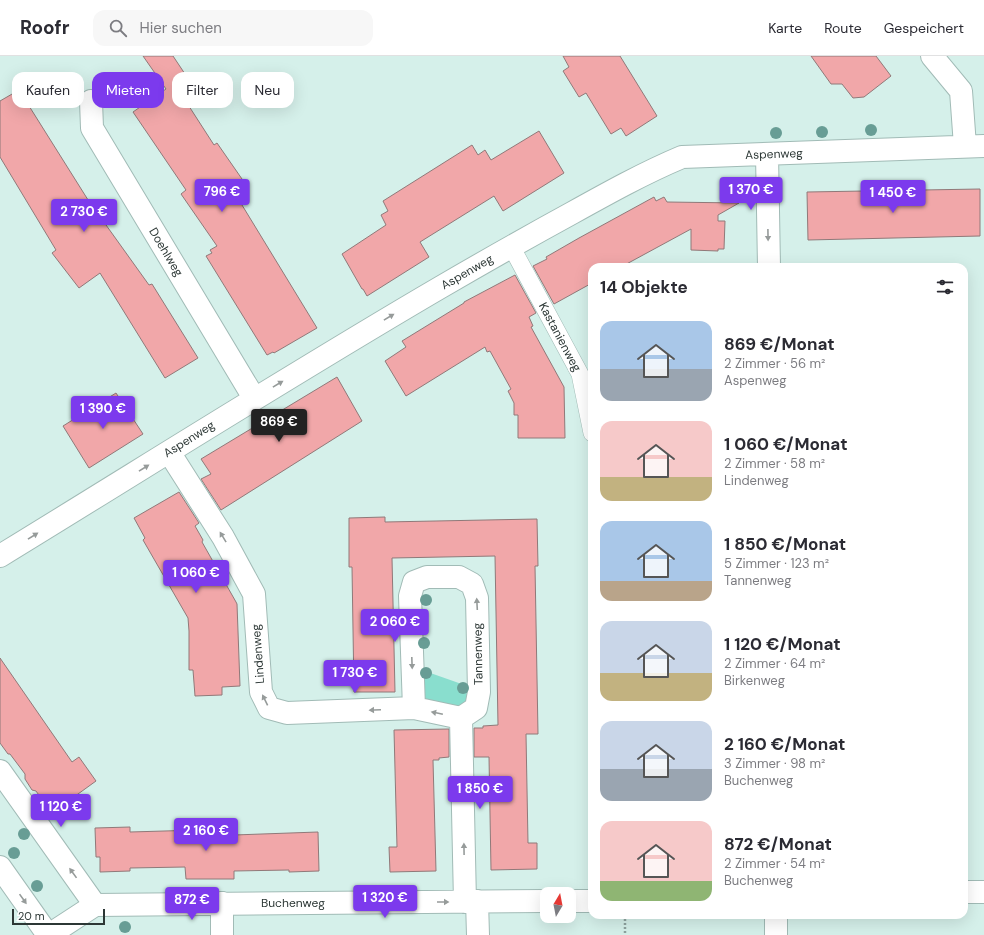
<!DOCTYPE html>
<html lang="de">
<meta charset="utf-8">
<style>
body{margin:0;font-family:"DM Sans",sans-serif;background:#f7f7f7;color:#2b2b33;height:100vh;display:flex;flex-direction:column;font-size:15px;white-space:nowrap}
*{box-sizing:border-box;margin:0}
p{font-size:13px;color:#7c7c81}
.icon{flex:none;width:22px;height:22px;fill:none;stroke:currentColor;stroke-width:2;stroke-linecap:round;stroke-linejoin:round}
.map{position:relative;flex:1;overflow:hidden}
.sheet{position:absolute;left:588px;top:207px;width:380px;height:656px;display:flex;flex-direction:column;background:#fff;border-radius:12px;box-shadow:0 4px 16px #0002}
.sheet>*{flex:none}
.guide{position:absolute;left:12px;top:16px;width:380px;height:36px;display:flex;gap:8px}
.needle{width:26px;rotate:10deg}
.tools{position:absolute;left:540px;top:831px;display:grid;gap:8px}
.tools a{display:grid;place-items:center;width:36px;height:36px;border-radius:8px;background:#fff;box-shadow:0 4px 16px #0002;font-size:20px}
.scale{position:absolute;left:12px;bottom:10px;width:93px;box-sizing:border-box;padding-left:4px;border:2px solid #2c3735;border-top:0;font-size:11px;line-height:14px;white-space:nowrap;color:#2c3735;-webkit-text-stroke:3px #fff;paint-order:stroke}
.price{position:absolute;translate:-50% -34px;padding:0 9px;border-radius:4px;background:#7c3aed;color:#fff;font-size:13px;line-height:26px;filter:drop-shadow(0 1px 2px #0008)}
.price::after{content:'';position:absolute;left:50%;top:24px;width:12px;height:9px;margin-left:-6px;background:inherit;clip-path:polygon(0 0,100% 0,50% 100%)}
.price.current{background:#222;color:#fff}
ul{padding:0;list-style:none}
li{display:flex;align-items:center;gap:12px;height:100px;padding:0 12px}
li span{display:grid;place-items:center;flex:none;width:112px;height:80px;border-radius:12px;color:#555}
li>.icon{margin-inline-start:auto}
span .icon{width:48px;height:48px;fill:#fffc;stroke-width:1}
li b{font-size:17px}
h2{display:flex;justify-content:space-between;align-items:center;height:48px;padding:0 12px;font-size:17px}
.pill{padding:0 14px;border-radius:12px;background:#fff;box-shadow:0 4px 16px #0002;font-size:14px;line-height:36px}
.pill.current{background:#7c3aed;color:#fff}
header{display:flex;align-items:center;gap:24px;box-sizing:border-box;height:56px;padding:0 20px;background:#fff;border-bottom:1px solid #e1e1e2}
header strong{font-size:19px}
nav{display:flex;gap:22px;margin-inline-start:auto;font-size:14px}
.search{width:280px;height:36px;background:#f7f7f7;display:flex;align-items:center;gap:10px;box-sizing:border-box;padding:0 14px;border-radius:12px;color:#7c7c81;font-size:15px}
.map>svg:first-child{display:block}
</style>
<header>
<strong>Roofr</strong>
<div class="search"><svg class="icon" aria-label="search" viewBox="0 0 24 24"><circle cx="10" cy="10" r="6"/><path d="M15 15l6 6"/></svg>Hier suchen</div>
<nav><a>Karte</a><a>Route</a><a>Gespeichert</a></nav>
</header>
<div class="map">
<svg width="984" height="879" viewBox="0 0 984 879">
<rect width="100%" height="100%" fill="#d5f0ea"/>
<path fill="#89dece" d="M419 613 473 632V651L455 653 422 644Z"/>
<path fill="#f1a7a9" stroke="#907979" d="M143 0H173L197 36 185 44 214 89 217 87 242 123 231 131 317 272 274 297 273 296 267 299 206 200 212 197 210 194 217 190 181 138 186 134 133 56 166 33Z
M563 0H620L657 60 626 80 621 72 611 78 586 37 579 41 563 15 569 11Z
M811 0H876L891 20 864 41 853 42 842 28H831Z
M19 34 100 163 101 162 149 229 152 228 198 302 165 322 100 217 79 232 52 197 56 194 0 101V45Z
M539 75 564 117 503 155 494 140 420 186 429 201 367 240 363 233H362L342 198 386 169 381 159 388 155 383 145 472 89 478 99 485 94 491 104Z
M980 133V180L808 184 807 136Z
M654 141 656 145 664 141 667 146 739 147 718 159V165H725L724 193H718V195L691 194V173L621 211H592V227L554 248 533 210 547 203 546 201 579 182Z
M515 219 536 257 529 261 533 270 531 271 564 331 565 382H518V359H514V347L508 335 511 333 490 295 487 296 485 291 406 340 385 305 406 291 402 285 464 247V246Z
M337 321 362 365 221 454 201 423 211 418 201 403Z
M116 337 143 378 89 412 63 370Z
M179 436 199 467 195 470 203 484 202 486 236 546 237 548 240 630 222 631V639L195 640 193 614H189V575L188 562 143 484 145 482 134 462Z
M385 461V466L537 463 538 510H535L538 678H526L528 787H537V813L491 814 489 701H474V672H483V670L498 669 495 500 392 502 395 636H354L352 511H349V462Z
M0 602 72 706 79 701 96 725 60 751 59 750 51 756 36 735 32 734 25 723V718L10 698H8L0 687Z
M449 673V701L439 702V704H433L436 815 390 816 389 791H397L394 674Z
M130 771V776L233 773 234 779 318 776 319 815 289 816V814L234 815V823H186L185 811 130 812V815L100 816V801H96L95 772Z"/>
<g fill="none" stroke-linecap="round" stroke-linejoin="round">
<defs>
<path id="service" d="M511 190 580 318 592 377"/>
<path id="minor" d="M932 0 961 35 965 90
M91 45 92 72 254 342
M767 98 769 211
M169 396 223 481 254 538 261 636 269 652 287 657 414 652 461 662
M0 500C147 410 292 318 441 231 484 206 528 181 572 157 608 137 644 117 682 101L984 90
M414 652 410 540 414 526 427 521H459L472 528 477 542 479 636 476 652 461 662
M461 662 465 846
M0 715 95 849
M0 811 48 879
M964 836H984
M477 845 478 879
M569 845H592
M776 859V879
M49 879 95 849 547 845
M222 879V847"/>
</defs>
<use href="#service" stroke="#a1bbb6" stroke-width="18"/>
<use href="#minor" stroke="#a1bbb6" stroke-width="24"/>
<path stroke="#8ea29e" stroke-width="2.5" stroke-dasharray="2 2" stroke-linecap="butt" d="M625 859V879"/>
<use href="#service" stroke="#fff" stroke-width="17"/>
<use href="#minor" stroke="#fff" stroke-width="22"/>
</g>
<g fill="#689d95">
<circle cx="871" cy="74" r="6"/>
<circle cx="822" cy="76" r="6"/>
<circle cx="776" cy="77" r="6"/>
<circle cx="426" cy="544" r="6"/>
<circle cx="424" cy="587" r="6"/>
<circle cx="426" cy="617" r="6"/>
<circle cx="463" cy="632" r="6"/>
<circle cx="24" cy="778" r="6"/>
<circle cx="14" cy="797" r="6"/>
<circle cx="37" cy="830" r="6"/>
<circle cx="125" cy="871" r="6"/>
</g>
<defs><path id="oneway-solid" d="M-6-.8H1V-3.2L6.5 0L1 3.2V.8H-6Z"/></defs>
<g fill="#969b9a">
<use href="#oneway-solid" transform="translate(768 179) rotate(89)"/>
<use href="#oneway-solid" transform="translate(389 261) rotate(-31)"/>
<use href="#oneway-solid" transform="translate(278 328) rotate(-31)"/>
<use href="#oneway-solid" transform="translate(144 412) rotate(-32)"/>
<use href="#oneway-solid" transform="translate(33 480) rotate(-32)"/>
<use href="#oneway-solid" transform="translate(223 481) rotate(-121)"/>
<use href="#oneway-solid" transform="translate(477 548) rotate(-93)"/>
<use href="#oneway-solid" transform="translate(412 607) rotate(88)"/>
<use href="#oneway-solid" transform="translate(265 644) rotate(-116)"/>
<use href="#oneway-solid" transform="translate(375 654) rotate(178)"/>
<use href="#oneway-solid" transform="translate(437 657) rotate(-168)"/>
<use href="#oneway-solid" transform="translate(464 793) rotate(-91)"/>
<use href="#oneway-solid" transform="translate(73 817) rotate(-126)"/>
<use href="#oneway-solid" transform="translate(23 843) rotate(55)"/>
<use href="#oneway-solid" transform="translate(443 846)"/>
</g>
<g text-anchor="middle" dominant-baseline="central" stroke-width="3" stroke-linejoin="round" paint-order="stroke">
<g font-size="12" fill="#2c3735" stroke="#fff">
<text transform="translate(774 98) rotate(-2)">Aspenweg</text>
<text transform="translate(166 196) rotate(59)">Doehlweg</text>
<text transform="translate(467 216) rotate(-30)">Aspenweg</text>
<text transform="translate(560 281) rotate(62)">Kastanienweg</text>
<text transform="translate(189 383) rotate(-32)">Aspenweg</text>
<text transform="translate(258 598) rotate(-94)">Lindenweg</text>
<text transform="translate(478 598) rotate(-91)">Tannenweg</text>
<text x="293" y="847">Buchenweg</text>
</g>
</g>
</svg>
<div class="tools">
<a><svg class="needle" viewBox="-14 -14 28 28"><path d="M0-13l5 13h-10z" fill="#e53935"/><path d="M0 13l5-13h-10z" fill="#7c7c81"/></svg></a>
</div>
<div class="scale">20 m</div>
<b class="price" style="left:751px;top:155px">1 370 €</b>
<b class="price" style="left:222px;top:157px">796 €</b>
<b class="price" style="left:893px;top:158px">1 450 €</b>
<b class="price" style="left:84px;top:177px">2 730 €</b>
<b class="price" style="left:103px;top:374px">1 390 €</b>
<b class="price current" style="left:279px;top:387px">869 €</b>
<b class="price" style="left:196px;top:538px">1 060 €</b>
<b class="price" style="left:395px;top:587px">2 060 €</b>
<b class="price" style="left:355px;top:638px">1 730 €</b>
<b class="price" style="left:480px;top:754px">1 850 €</b>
<b class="price" style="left:61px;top:772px">1 120 €</b>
<b class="price" style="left:206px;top:796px">2 160 €</b>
<b class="price" style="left:385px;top:863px">1 320 €</b>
<b class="price" style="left:192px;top:865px">872 €</b>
<div class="guide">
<a class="pill">Kaufen</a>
<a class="pill current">Mieten</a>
<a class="pill">Filter</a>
<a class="pill">Neu</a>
</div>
<section class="sheet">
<h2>14 Objekte<svg class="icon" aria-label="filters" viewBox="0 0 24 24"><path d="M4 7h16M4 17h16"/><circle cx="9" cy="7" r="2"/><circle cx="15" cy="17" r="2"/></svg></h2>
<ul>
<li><span style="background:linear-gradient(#a9c7e8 60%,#9aa5b1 0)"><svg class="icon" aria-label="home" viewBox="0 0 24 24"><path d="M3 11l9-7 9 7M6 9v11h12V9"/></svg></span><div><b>869 €/Monat</b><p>2 Zimmer · 56 m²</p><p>Aspenweg</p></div></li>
<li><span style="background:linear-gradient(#f6c9c9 70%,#c2b280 0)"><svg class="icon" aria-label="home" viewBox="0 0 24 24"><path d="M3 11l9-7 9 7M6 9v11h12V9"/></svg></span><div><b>1 060 €/Monat</b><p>2 Zimmer · 58 m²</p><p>Lindenweg</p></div></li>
<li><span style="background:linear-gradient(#a9c7e8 75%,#b9a48a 0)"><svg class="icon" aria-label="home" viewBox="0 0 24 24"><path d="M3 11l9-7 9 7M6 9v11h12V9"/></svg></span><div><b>1 850 €/Monat</b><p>5 Zimmer · 123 m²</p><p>Tannenweg</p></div></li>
<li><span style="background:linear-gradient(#c9d6e8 65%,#c2b280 0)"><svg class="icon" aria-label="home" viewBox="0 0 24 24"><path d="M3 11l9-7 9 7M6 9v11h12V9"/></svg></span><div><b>1 120 €/Monat</b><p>2 Zimmer · 64 m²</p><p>Birkenweg</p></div></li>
<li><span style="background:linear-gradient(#c9d6e8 60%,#9aa5b1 0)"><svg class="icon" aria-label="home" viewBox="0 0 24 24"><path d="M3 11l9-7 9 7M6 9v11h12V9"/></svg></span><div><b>2 160 €/Monat</b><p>3 Zimmer · 98 m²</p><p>Buchenweg</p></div></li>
<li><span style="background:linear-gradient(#f6c9c9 75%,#8fb573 0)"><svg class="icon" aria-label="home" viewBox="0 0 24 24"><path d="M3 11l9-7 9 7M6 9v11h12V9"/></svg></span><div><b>872 €/Monat</b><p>2 Zimmer · 54 m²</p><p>Buchenweg</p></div></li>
</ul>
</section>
</div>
